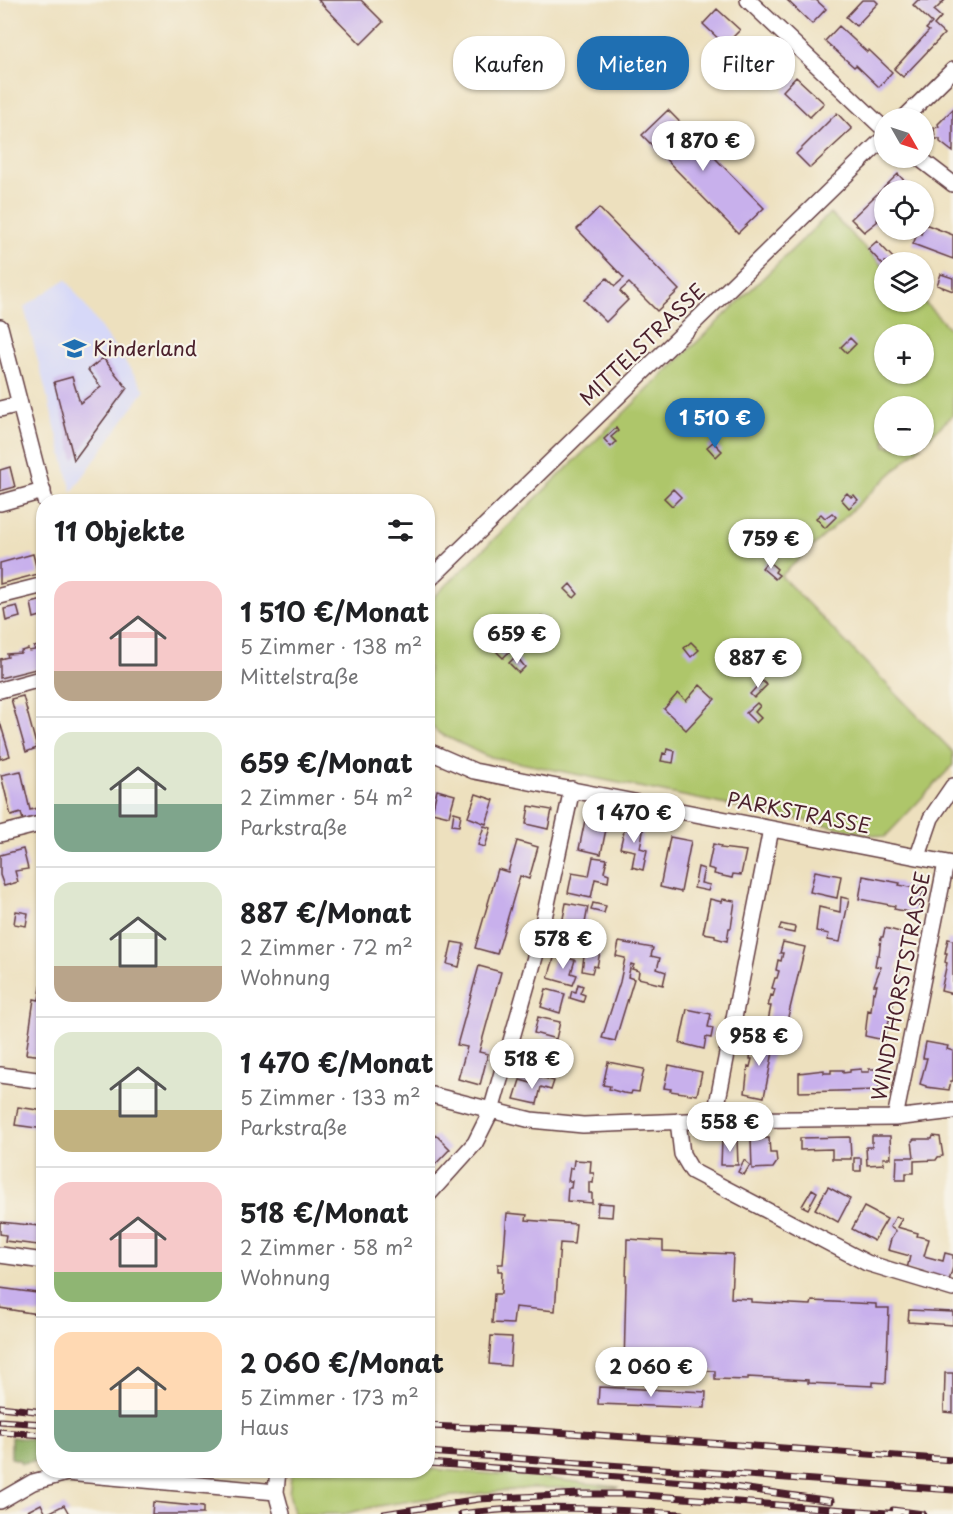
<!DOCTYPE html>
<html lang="de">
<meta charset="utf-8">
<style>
body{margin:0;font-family:"Playpen Sans",sans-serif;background:#f6f6f6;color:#202124;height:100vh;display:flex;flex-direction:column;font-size:22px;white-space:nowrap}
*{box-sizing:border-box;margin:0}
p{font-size:20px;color:#757577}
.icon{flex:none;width:33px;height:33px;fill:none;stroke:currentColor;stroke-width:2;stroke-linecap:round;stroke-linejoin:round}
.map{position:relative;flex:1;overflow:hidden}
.sheet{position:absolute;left:36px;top:494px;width:399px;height:984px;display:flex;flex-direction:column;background:#fff;border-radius:24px;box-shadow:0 2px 4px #0004}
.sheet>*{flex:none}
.hud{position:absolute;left:453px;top:36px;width:410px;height:54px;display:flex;gap:12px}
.needle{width:39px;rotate:129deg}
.tools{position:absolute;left:874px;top:108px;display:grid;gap:12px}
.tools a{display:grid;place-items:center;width:60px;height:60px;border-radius:50%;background:#fff;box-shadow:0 2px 4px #0004;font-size:30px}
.price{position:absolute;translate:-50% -51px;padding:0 14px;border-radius:21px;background:#fff;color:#222;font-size:20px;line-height:39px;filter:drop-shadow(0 2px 3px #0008)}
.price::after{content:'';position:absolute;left:50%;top:36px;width:18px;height:14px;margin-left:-9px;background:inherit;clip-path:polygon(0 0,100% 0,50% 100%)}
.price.current{background:#1f6fb2;color:#fff}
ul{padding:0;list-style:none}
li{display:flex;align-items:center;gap:18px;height:150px;padding:0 18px}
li+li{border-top:2px solid #e0e0e0}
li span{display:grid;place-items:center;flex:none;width:168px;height:120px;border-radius:18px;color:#555}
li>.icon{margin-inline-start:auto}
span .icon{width:72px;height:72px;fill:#fffc;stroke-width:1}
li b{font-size:26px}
h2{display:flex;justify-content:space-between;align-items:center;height:72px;padding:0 18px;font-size:26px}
.tag{padding:0 21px;border-radius:24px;background:#fff;box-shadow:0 2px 4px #0004;font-size:21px;line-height:54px}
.tag.current{background:#1f6fb2;color:#fff}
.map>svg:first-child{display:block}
</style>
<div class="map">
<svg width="953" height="1514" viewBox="0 0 953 1514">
<rect width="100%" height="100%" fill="#f7f3e8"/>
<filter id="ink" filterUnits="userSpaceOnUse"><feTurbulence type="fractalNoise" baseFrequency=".0167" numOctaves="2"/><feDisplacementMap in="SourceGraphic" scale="12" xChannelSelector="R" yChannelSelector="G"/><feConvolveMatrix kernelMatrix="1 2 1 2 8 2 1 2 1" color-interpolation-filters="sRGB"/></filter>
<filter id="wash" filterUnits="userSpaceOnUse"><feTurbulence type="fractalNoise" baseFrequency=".008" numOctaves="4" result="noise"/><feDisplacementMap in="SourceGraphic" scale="24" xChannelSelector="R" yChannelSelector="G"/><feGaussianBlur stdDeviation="1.35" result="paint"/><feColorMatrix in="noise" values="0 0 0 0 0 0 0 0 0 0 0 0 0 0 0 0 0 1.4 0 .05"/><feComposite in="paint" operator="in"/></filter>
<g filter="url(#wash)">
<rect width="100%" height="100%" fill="#ede0be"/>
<path fill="#d6d8f8" d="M66 279 145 390 72 492 24 307Z"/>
<path fill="#aec66b" stroke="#7c724b" stroke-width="1.5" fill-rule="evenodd" d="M830 213 885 268V302H924L953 332V415L924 442V406H885V446H921L781 576 953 752V765L885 837 486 756 439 733 428 723V603ZM885 334H924V374H885Z
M428 1469 535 1477 618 1487 617 1488H531L424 1499 378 1506 344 1514H294L289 1493 292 1470Z"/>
<path fill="#8aab5f" stroke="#6a6545" stroke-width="1.5" d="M11 1437 43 1440V1460L21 1463 19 1460 11 1458Z"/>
<g id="blocks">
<path fill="#c8b0ec" d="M318 0H361L383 22 361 44Z
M787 0H816L826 9 812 24Z
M862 0H875L878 3 856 26 846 17Z
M918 0H945L934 11 941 17 934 25 944 34 903 77 894 69 929 31 926 29 932 23 913 5Z
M717 9 740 30 725 45 703 24Z
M839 26 867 52 869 50 892 72 879 87 856 65 854 67 825 41Z
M752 42 780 68 767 83 739 56Z
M796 77 824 103 810 117 783 91Z
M953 109V152L940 142V139H935L934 128 939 127 938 124Z
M668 110 764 208 738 233 642 135Z
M837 113 852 129 810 168 796 154Z
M898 174 911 188 908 190H885V212L877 220 878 221 864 232 851 219Z
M599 208 679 290 657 311 629 283 620 291 628 300 606 322 584 300 607 278 615 286 624 278 577 229Z
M925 224 953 235V259L913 244 918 232 921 234Z
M877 241 895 260 892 262H885V267L868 249Z
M941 274 953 278V291L937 285Z
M850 338 856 344 847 353 841 347Z
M103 358 127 388 74 460 54 382 72 377 80 403 101 387 88 370Z
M616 428 618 431 611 437 616 442 611 447 604 439Z
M713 442 722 451 716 457 707 447Z
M10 467 15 487 0 491V470Z
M673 489 681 497 672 506 664 498Z
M847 493 851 497 854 495 858 500 849 508 841 499Z
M832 513 836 517 825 528 816 518 821 514 825 518Z
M33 554 38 574 0 584V563Z
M768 561 777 569 775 572 779 575 775 579 762 568Z
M570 584 578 594 574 598 565 589Z
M43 600 44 615 34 618 31 603Z
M17 606 20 617 6 621 4 609Z
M541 616 547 622 538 630 533 623Z
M691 642 699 650 691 657 684 648Z
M505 644 511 650 503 658 497 652Z
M42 645 44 667 0 678V659L8 657 7 654 21 653V651L28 649 29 651 35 650 34 647Z
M516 656 525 667 519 673 509 663Z
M762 681 767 685 754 698 750 694Z
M700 685 715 699 686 730 664 709 678 693 686 701Z
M23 696 37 748 26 752 11 699Z
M757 703 760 706 755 712 761 718 756 723 746 713Z
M0 722 10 756 0 759Z
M667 749 675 751 673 763 661 761 663 753 666 754Z
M21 771 30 810 38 808 39 816 23 820 21 813 11 816 1 775Z
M437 790 455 795 449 816 432 812Z
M476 794 494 800 486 824 468 817Z
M529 806 552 810 548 829 526 824Z
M454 812 461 814 459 826 452 825Z
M585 820 607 824 601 854 579 849Z
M626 822 644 826 640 848 647 850 643 870 632 867 635 851 620 848Z
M484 826 491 828 485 847 478 845Z
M670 837 691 841 681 892 660 887Z
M517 841 538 847 529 879 520 876 497 954 475 948 498 869 508 872Z
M713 844 721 846 720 848 746 851 741 875 733 874 732 878 714 874 715 870 708 868Z
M23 849 28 869 15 871 18 882 4 886 0 875V855Z
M593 857 607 859 604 872 609 874 608 882 595 879 591 898 568 893 572 873 589 876Z
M698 867 704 869 701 883 710 885 708 891 694 888Z
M815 871 841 876 837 898 810 892Z
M863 876 900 883 899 885 923 890 918 914 894 909 895 906 859 899Z
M841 897 849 899 840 942 827 940 829 934 816 931 819 907 840 912Z
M710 899 722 902 723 899 735 901 731 928H729L727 941 715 938V935L703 933Z
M566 903 588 907 583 934 589 935 588 941 582 940 580 948 558 944Z
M593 903 606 906 604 913 591 910Z
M16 911 28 913 26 926 14 924Z
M781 924 795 927 794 933 779 930Z
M885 928 904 933 896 970H900L898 985 884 1040 865 1036 868 1010 871 1011 873 992 875 993 877 985H874L881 967 875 966 877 955H879L881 937H883Z
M948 939 953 940V994L941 991 947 963 945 962 947 953H945Z
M452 942 464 944 459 967 447 964Z
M619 942 653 948 651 956 660 958 657 969 666 972 663 985 647 981V980L638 978 639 971 632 969 634 965 631 964 628 977 634 979 615 1041 602 1038 620 982 625 958 616 956Z
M783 942 805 947 786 1025 768 1021 771 1006H768L771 995 773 996 775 989 772 988 775 978H777L779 971 776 970 778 960 781 961 783 953H780Z
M585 948 600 952 597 967 594 966 592 973 582 971Z
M555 955 575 960 571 973 577 975 573 985 548 978Z
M479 966 501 972 479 1052 488 1054 480 1085 458 1079 467 1047 457 1045Z
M42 981H44V1056L26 1054 34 999 39 1000Z
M578 984 583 986 580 993 585 995 583 1002 570 998 572 991 576 992Z
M546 989 565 994 560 1013 541 1007Z
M687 1009 711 1014 708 1027 713 1028 711 1038 706 1037 704 1049 680 1043Z
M538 1017 560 1022 556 1039 534 1033Z
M785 1035 797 1037 794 1049 783 1046Z
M756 1038 775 1042 764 1097 745 1093 748 1066 750 1067 752 1059H750L751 1048H754Z
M926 1042 948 1046 947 1049 953 1051V1081H951L949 1090 926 1087V1086L920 1084 927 1058H923Z
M552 1044 571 1049 569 1056 550 1051Z
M529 1049 550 1054 548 1060 557 1063 554 1073 524 1066Z
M608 1062 644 1069 639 1092 632 1091 631 1094 623 1093 609 1089 610 1086 603 1085Z
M669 1065 702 1072 697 1095 670 1091 671 1089 664 1088Z
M861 1069V1072H869V1069H880L879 1090 799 1092V1073L824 1070V1073H831V1070H843V1073L850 1072V1070Z
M538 1076 554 1081 551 1090 541 1087 537 1104 514 1099 520 1080 535 1084Z
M18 1107 44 1111V1129L15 1125Z
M436 1135 450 1149 428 1172V1144Z
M872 1136H890L891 1158H883L884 1164 867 1165 866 1147H872Z
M933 1136 940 1137 943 1156 938 1157 936 1160 914 1161V1173H906V1180H896L897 1157H914L912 1141 914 1139H932Z
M850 1137 851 1159H832V1149L800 1150V1138Z
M769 1138 770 1153H776L777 1162 773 1168 752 1169 751 1139Z
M737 1139 738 1165H721L722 1140Z
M854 1158H861V1171H854Z
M574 1160 591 1161 590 1173H594L593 1183 589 1182V1193H592V1203L567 1201 568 1188H571L572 1181H568L570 1168H573Z
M744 1160 750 1165 744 1175 738 1172Z
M828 1187 850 1199 838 1222 815 1209Z
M812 1189 817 1192 808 1209 802 1206Z
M598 1203 613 1204 612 1217 597 1216Z
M864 1207 887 1219 874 1241 852 1229Z
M507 1213 527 1215 526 1220 576 1224 574 1244 560 1243 555 1311 515 1307 513 1324 492 1323 494 1294H501L502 1271H498V1264H503Z
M896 1216 902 1219 897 1227 918 1233 917 1236 929 1239 924 1256 943 1261 945 1253 953 1255V1267L949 1281 907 1269 910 1256 888 1250 891 1239 896 1231 890 1227Z
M0 1222 40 1226 38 1245 5 1241 6 1235 0 1234Z
M627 1239 663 1241V1251L733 1254 731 1298 751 1299V1302L811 1305 812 1301 876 1304V1308H889L886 1383 873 1382V1386L808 1383V1380L748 1377V1380L715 1379V1371L624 1367Z
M0 1288 44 1294V1315L0 1308Z
M909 1310 953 1312V1325L908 1322Z
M491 1336 512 1337 510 1366 489 1364Z
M945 1373H953V1413L944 1412Z
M599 1387 706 1392 705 1408 598 1404Z
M153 1502 203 1507V1514H152Z
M41 1504 46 1514H22Z
M64 1505 69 1514H51L50 1512Z"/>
</g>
</g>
<g filter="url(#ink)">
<use href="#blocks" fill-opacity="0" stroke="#623c41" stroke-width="1.5"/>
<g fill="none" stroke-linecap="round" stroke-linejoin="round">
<defs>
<path id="minor" d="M748 0 885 130
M904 118 953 70
M919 158 953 184
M0 327 45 501
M0 409 20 404
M0 503 43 491
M428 581 885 137
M0 596 44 585
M0 690 44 678
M428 751 474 771 953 864
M0 834 44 823
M918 856 931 818 953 786
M0 1075 44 1081
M428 1094 531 1120 583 1125 714 1120 895 1118 953 1111
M895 1118 946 863
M714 1120 771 829
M678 1121 682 1154 692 1171 867 1263 953 1289
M428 1195 475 1143 491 1111 537 950 572 789
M0 1255 44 1261
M278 1470 276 1492 282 1514
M0 1501 33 1482 67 1473 276 1492"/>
</defs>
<use href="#minor" stroke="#623c41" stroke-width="18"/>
<use href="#minor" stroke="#fff" stroke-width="15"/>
<defs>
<path id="rail" d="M0 1407 44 1412
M0 1421 44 1424
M428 1426 526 1430 953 1460
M0 1432 44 1435
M428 1452 953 1490
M428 1463 713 1484 831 1501
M893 1510 923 1514
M384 1514 479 1499 580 1494H630L901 1514
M461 1514C534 1504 608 1509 682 1514"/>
</defs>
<use href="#rail" stroke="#4a1f2b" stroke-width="7"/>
<use href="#rail" stroke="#f7f3e8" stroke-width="4.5" stroke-dasharray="14" stroke-linecap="butt"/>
</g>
</g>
<defs>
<symbol id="school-bare" viewBox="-9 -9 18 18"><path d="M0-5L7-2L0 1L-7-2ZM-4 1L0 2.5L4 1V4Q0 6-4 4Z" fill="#1f6fb2" stroke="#f7f3e8" stroke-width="2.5" paint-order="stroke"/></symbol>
</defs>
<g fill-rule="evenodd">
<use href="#school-bare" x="58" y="332" width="33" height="33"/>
</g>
<g text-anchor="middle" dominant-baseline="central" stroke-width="4.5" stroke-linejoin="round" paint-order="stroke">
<g font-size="20" fill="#4a1f2b" stroke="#f7f3e8">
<text transform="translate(642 344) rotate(-44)">MITTELSTRASSE</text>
<text transform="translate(799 812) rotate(11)">PARKSTRASSE</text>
<text transform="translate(900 986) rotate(-79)">WINDTHORSTSTRASSE</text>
</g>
<g font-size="20" fill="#4a1f2b" stroke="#f7f3e8" text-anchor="start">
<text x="93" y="348">Kinderland</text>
</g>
</g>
</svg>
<div class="tools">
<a><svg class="needle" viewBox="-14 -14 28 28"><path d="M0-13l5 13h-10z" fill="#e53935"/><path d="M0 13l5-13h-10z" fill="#757577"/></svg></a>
<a><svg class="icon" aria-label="locate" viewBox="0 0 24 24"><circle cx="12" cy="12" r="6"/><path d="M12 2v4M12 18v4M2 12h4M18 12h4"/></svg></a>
<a><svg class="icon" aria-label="layers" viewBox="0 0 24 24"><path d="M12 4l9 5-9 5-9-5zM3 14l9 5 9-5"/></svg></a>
<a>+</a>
<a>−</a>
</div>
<b class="price" style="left:703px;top:172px">1 870 €</b>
<b class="price current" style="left:715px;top:449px">1 510 €</b>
<b class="price" style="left:771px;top:570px">759 €</b>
<b class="price" style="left:517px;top:665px">659 €</b>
<b class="price" style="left:758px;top:689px">887 €</b>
<b class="price" style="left:634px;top:844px">1 470 €</b>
<b class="price" style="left:563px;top:970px">578 €</b>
<b class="price" style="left:759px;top:1067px">958 €</b>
<b class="price" style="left:532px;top:1090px">518 €</b>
<b class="price" style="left:730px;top:1153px">558 €</b>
<b class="price" style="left:651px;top:1398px">2 060 €</b>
<div class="hud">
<a class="tag">Kaufen</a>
<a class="tag current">Mieten</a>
<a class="tag">Filter</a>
</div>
<section class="sheet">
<h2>11 Objekte<svg class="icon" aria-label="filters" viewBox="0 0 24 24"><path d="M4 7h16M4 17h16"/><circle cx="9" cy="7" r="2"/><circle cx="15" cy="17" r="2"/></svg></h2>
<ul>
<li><span style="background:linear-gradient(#f6c9c9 75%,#b9a48a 0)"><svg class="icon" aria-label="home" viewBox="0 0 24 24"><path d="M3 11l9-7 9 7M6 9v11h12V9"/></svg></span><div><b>1 510 €/Monat</b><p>5 Zimmer · 138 m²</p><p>Mittelstraße</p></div></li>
<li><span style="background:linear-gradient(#dfe7d0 60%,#7fa58c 0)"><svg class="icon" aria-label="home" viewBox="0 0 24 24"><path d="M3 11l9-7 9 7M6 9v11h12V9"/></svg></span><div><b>659 €/Monat</b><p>2 Zimmer · 54 m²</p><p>Parkstraße</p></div></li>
<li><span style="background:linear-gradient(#dfe7d0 70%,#b9a48a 0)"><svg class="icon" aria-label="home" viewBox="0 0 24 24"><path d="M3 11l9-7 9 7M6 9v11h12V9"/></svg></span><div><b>887 €/Monat</b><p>2 Zimmer · 72 m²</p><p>Wohnung</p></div></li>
<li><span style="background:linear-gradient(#dfe7d0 65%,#c2b280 0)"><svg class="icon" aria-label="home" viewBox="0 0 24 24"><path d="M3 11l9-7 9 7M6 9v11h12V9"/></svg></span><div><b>1 470 €/Monat</b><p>5 Zimmer · 133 m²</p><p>Parkstraße</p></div></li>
<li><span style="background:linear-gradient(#f6c9c9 75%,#8fb573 0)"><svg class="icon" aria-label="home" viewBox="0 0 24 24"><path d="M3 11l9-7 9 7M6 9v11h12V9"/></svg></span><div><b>518 €/Monat</b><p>2 Zimmer · 58 m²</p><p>Wohnung</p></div></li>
<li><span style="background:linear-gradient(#ffd9b3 65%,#7fa58c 0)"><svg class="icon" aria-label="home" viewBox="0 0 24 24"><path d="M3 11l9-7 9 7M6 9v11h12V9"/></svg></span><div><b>2 060 €/Monat</b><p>5 Zimmer · 173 m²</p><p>Haus</p></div></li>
</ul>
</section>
</div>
